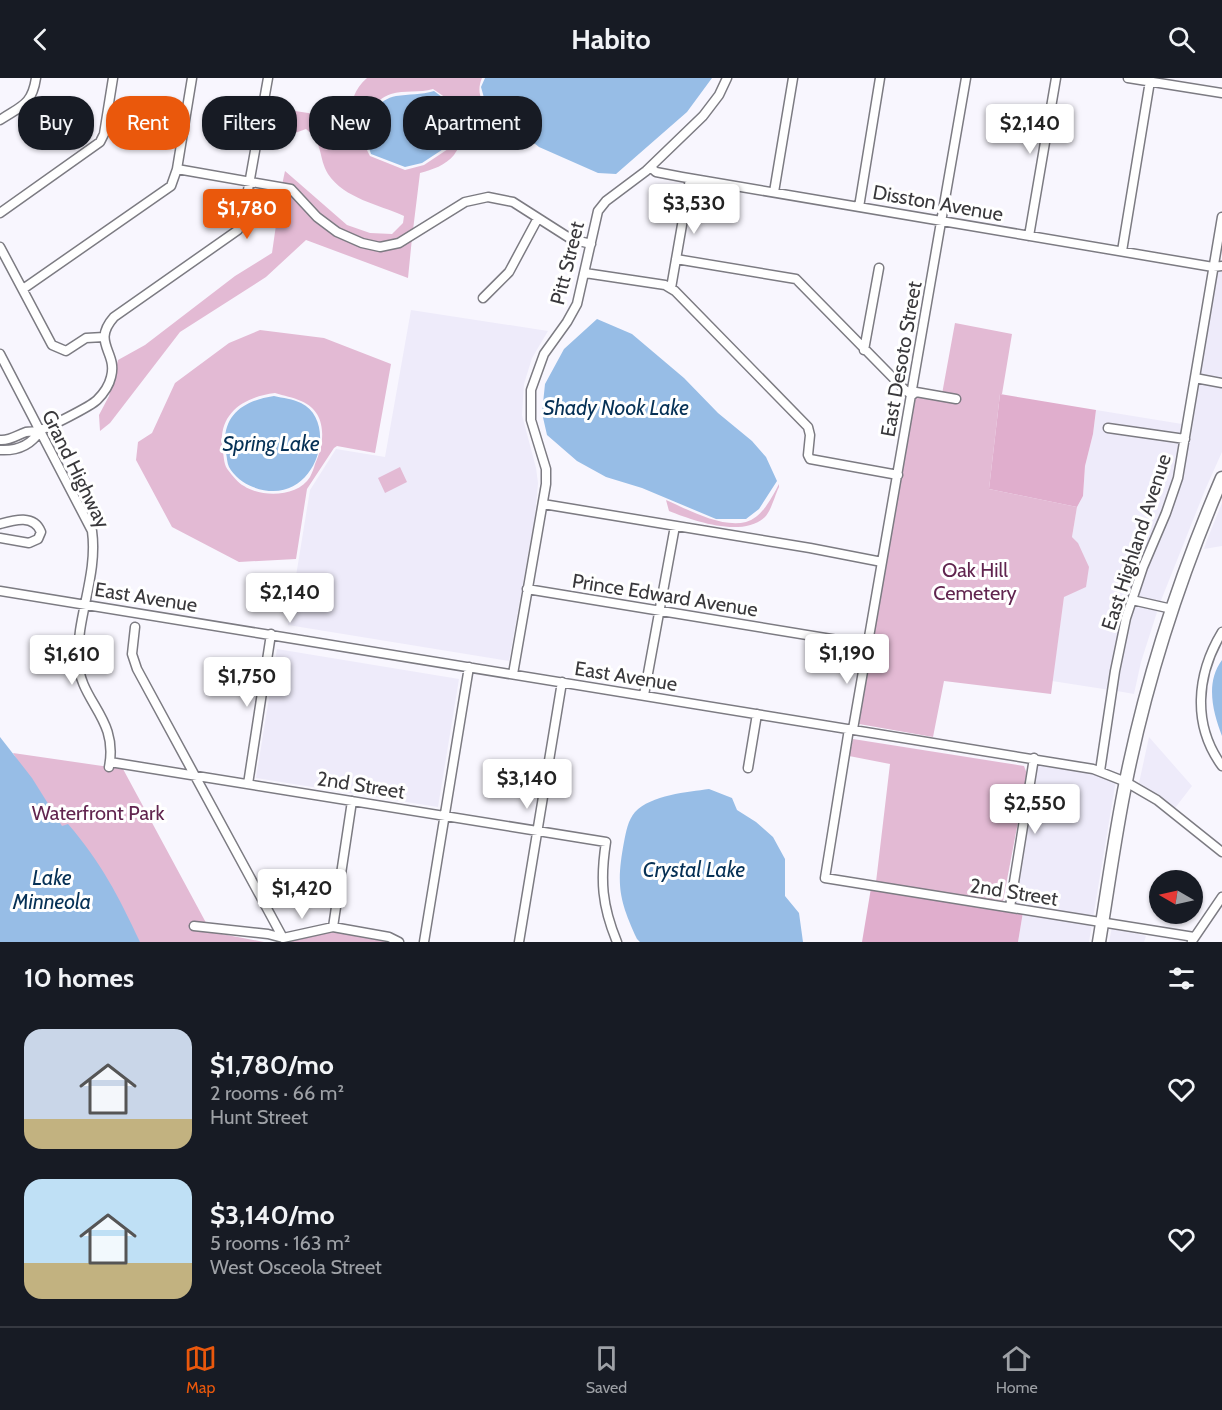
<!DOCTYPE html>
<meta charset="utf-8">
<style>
body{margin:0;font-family:Cabin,sans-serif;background:#20242c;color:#f1f3f6;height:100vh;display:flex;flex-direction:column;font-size:22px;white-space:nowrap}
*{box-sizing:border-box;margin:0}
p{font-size:20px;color:#9ea1a6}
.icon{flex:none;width:33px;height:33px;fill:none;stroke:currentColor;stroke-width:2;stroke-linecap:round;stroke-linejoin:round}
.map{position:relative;height:864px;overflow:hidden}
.panel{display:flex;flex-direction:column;background:#171b24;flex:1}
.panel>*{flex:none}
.guide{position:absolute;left:18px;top:18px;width:600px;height:54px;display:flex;gap:12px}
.needle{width:39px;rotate:279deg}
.tools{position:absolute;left:1149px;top:792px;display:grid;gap:12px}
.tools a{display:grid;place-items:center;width:54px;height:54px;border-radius:50%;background:#171b24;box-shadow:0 2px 4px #0004;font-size:30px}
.price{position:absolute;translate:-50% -51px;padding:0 14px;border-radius:6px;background:#fff;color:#222;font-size:20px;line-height:39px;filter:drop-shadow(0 2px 3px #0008)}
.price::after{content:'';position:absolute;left:50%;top:36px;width:18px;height:14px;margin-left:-9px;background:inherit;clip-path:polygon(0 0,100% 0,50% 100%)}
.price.selected{background:#ea580c;color:#fff}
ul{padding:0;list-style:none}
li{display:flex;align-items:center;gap:18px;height:150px;padding:0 24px}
li span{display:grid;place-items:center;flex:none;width:168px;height:120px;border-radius:18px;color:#555}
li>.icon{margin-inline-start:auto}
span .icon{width:72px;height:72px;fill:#fffc;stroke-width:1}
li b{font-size:26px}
h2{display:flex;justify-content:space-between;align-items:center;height:72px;padding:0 24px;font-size:26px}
.pill{padding:0 21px;border-radius:24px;background:#171b24;box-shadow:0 2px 4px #0004;font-size:21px;line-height:54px}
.pill.selected{background:#ea580c;color:#fff}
header{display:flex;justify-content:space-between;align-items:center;height:78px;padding:0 24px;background:#171b24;font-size:27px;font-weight:800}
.tabs{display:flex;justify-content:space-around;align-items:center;height:84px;border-top:2px solid #363941;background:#171b24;font-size:16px;color:#9ea1a6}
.tabs a{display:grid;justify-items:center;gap:3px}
.tabs .selected{color:#ea580c}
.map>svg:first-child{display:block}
</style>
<header><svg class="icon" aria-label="back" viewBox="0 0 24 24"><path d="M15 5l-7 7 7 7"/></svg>Habito<svg class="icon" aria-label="search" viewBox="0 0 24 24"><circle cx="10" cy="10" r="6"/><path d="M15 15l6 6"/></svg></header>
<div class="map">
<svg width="1222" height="864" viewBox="0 0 1222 864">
<rect width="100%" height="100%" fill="#f8f6fe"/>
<path fill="#eeebfa" d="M1209 191 1183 358 1105 347 1104 352 1182 364 1170 415 1140 487 1110 612 1052 603 1064 519 1078 466 1072 459 1077 429 1083 418 1085 388 1093 356 1096 332 1182 346Z
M1216 191H1222V302L1199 298Z
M411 232 548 253 532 280 524 306 522 337 536 390 538 405 535 438 509 583 288 547 310 412 336 371 385 379Z
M1198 303 1222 308V374L1205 412 1160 525 1136 520 1185 383Z
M1222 425V468L1204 471 1207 462Z
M1135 526 1158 531 1141 584 1134 616 1117 613 1119 593Z
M277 571 459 601 438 729 256 700Z
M1149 659 1192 708 1175 730 1139 705Z
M1037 684 1092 693 1116 702 1093 840 1014 827Z
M1023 834 1092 846 1089 864H1018Z
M1112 849 1146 858 1144 864H1109Z"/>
<path fill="#e3bad4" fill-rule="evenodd" d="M367 0H482C470 28 503 41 520 56L486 41C468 47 464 63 454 77 446 87 432 92 420 95L413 152C405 158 395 166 384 167 351 169 307 126 282 107L285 93 347 147 370 155 392 156 403 145 404 138C378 126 345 121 328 96 318 79 324 66 306 51L295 55 290 61 295 33 348 41C351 25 354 11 367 0ZM433 11 452 24 464 47 460 63 424 87 405 92 370 78C357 56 365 25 391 16 404 12 420 15 433 11Z
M281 112 289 114 314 141 379 172 392 171 412 160 408 200 306 162 266 199 180 254 110 345 100 353 99 337 109 318 118 282 145 267 235 198 272 175Z
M955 245 1012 256 1002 316H1000L989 411 1077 429 1072 459 1078 465 1089 489 1086 509 1064 519 1051 616 944 603 933 659 859 646 916 311 942 316Z
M260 252 324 260 391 286 375 375 337 368 334 370 307 411 296 481 239 484 172 449 136 382 138 364 152 355 175 305 229 265ZM275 315C284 318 293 319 301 323 328 334 325 365 315 386 314 390 312 395 310 399 298 419 262 420 244 408 238 405 232 397 228 392 224 387 224 380 223 374 216 338 241 319 275 315Z
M400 389 407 404 385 415 378 400Z
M779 406V409C775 417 771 433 765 439 742 460 694 443 669 433L666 422C689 432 721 450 746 444 762 440 772 419 779 406Z
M853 661 1024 688 1027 696 1003 823 959 819 876 804 890 686 849 678Z
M13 675 123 691 211 854 264 864H125Z
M331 852 388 861 393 864H283Z"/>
<path fill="#e0aecd" d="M1000 316 1096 332 1093 356 1085 388 1083 418 1077 429 989 411Z
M871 810 1023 834 1018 864H862Z"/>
<path fill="#97bde6" d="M485 0H712L687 34 616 96 598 95 539 69 486 27 481 9Z
M434 13 450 25 461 48 457 62 422 85 405 89 371 76C370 72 367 67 366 62 363 44 377 21 396 18 409 16 421 17 434 13Z
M597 241 632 256 684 300 718 335 752 363 766 379 777 403 759 431 746 441H716L642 410 606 399 577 383 547 357 542 335 545 306 564 271Z
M274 318C283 320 293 321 301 325 341 344 315 433 253 409 244 406 233 397 229 389 227 385 227 379 226 375 220 339 241 323 274 318Z
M1222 582V658C1213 634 1205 605 1222 582Z
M0 659 32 700 62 748 68 746C101 784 119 819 140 864H0Z
M709 711 732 720 737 732 756 744 773 759 785 781V818L799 835 803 864H640L637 861C619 822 616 807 624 764 626 754 628 742 635 734 651 717 688 714 709 711Z"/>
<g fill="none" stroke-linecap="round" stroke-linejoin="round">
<defs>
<path id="minor" d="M1128 0 1222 15
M0 42C21 28 32 27 36 0
M650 89 656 94 682 99 1213 189 1222 188
M177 91 291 111 317 139 337 154 362 165 380 169 399 165 465 124 488 119 513 124 571 161 591 166
M774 114 793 0
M859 129 880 0
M0 135 100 64 104 56 113 0
M1029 158 1056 0
M0 169 52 267 66 273 86 260 104 259
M1122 173 1150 3
M676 181 796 201 905 312 912 317 916 314 956 321
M585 195 665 207 675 213 808 349 810 357 808 377 810 381 898 397
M671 210 690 101
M23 211 171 108 177 91 192 0
M483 220 509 194 538 140
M864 272 879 190
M0 276 92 453C98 496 77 538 78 581 79 624 119 639 109 689
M1195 300 1222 305
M1108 350 1185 361
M0 362C10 363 17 357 26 354 31 353 36 354 40 352 48 350 91 328 97 322 103 316 109 308 111 299 118 274 91 265 114 239L238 152 243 140 268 0
M0 372C17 373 31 367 40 353
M543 426 810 470 882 484
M0 446C14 442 34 436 41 454L38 461 29 465 0 460
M527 511 868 567
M0 513 1093 691 1126 704 1157 722 1222 774
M1132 522 1172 531
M135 549 132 576 137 591 283 860
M1222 554C1196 597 1192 647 1222 688
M513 596 546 406V391L531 342V312L544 276 567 244 577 226 598 133 606 123 646 93 703 38 719 17 727 0
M644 617 675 448
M849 651 825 800 1194 859
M853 651 966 0
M110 684 606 764C600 802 602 828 617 864
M748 690 757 636
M1100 693 1115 593 1126 540 1143 489 1166 435 1178 400 1222 139
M248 706 271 556
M1010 829 1034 680
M194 848 268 856 283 860 333 849 389 859 399 864
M333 849 352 723
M1192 863 1222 819
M424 864 469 589
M519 864 562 604"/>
<path id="highway" d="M1099 864C1108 810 1115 756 1126 703 1147 599 1180 498 1222 400"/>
</defs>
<use href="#minor" stroke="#7c7b82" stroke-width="11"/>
<use href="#highway" stroke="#7c7b82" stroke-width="15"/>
<use href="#minor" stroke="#fff" stroke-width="8"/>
<use href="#highway" stroke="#fff" stroke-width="12"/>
</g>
<g text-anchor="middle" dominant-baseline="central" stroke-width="6" stroke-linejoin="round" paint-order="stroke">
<g font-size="20" fill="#39383b" stroke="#fff">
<text transform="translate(938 125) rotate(10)">Disston Avenue</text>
<text transform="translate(567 185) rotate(-76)">Pitt Street</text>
<text transform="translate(901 281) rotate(-80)">East Desoto Street</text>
<text transform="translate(76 391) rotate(64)">Grand Highway</text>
<text transform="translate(1136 464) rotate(-72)">East Highland Avenue</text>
<text transform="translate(665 517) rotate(9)">Prince Edward Avenue</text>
<text transform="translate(146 519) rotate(9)">East Avenue</text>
<text transform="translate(626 598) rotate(9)">East Avenue</text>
<text transform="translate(361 707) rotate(9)">2nd Street</text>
<text transform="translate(1014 814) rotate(9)">2nd Street</text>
</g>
<g font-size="20" fill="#61254f" stroke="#fff">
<text x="975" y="492">Oak Hill<tspan x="975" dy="23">Cemetery</tspan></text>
<text x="98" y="735">Waterfront Park</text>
</g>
<g font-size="21" font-style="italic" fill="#063156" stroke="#fff">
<text x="616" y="329">Shady Nook Lake</text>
<text x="271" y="365">Spring Lake</text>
<text x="694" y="791">Crystal Lake</text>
<text x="52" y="799">Lake<tspan x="52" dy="24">Minneola</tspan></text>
</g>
</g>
</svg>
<div class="tools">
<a><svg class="needle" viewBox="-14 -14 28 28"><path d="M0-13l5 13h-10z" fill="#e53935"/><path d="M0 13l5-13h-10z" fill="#9ea1a6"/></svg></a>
</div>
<b class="price" style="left:1030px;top:77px">$2,140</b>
<b class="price" style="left:694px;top:157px">$3,530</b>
<b class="price selected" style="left:247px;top:162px">$1,780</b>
<b class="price" style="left:290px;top:546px">$2,140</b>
<b class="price" style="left:847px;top:607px">$1,190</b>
<b class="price" style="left:72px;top:608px">$1,610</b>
<b class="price" style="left:247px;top:630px">$1,750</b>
<b class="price" style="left:527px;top:732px">$3,140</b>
<b class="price" style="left:1035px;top:757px">$2,550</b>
<b class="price" style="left:302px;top:842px">$1,420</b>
<div class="guide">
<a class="pill">Buy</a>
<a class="pill selected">Rent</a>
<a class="pill">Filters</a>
<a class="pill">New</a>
<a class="pill">Apartment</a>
</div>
</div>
<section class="panel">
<h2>10 homes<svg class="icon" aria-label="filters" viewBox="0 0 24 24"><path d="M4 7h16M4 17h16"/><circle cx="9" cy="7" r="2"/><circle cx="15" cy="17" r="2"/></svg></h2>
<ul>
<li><span style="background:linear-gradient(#c9d6e8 75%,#c2b280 0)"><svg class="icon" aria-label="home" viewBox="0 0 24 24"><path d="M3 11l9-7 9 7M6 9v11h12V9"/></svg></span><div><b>$1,780/mo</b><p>2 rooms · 66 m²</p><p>Hunt Street</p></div><svg class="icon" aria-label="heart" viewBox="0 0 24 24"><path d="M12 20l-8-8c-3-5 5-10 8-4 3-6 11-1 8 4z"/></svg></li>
<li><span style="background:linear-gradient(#bfe0f5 70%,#c2b280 0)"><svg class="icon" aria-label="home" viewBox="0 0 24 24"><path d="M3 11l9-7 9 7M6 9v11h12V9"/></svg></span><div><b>$3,140/mo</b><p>5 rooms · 163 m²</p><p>West Osceola Street</p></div><svg class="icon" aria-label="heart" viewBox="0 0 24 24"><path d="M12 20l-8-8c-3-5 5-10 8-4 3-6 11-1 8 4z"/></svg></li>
</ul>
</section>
<nav class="tabs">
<a class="selected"><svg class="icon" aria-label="map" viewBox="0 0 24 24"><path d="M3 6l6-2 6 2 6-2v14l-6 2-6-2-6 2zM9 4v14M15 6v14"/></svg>Map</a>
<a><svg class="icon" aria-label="saved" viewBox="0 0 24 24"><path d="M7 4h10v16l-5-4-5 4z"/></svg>Saved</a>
<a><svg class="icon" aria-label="home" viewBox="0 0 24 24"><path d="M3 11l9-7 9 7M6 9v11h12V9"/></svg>Home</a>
</nav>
